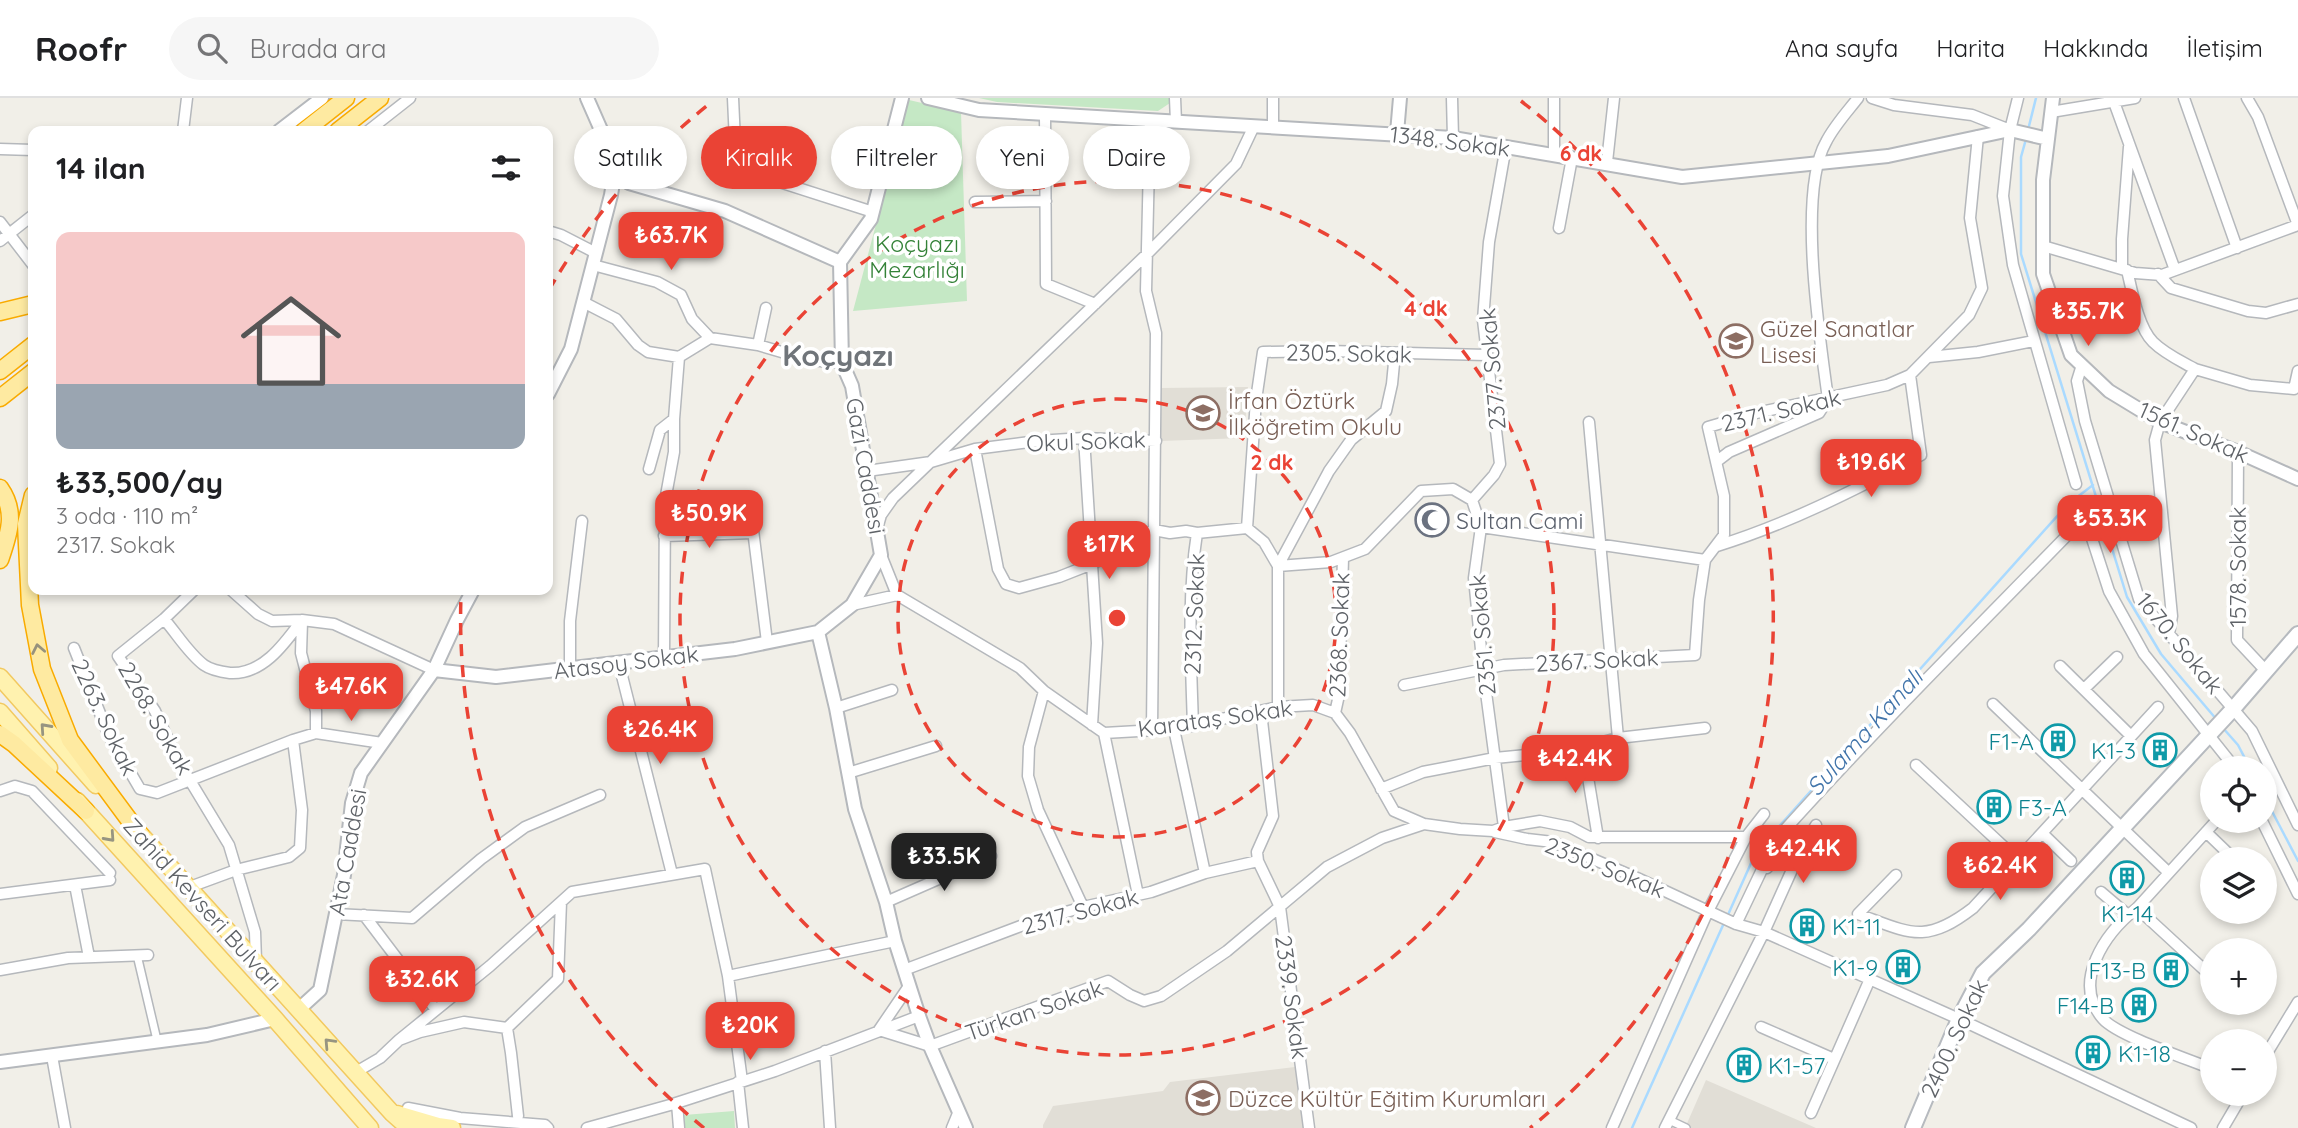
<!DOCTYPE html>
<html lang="tr">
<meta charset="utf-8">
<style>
body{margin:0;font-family:Quicksand,sans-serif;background:#f6f6f6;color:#202124;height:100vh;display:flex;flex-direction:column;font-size:26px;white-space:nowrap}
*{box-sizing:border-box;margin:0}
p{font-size:23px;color:#757577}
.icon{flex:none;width:38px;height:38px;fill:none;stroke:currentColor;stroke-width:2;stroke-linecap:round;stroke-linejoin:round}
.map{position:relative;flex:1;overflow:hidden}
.side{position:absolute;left:28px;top:28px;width:525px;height:469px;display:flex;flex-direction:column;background:#fff;border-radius:14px;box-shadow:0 4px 10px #0003}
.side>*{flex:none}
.hud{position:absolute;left:574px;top:28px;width:665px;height:63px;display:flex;gap:14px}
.fabs{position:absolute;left:2200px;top:658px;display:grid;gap:14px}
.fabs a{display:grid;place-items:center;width:77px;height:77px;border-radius:50%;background:#fff;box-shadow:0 4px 10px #0003;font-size:35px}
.price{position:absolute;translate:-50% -60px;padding:0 16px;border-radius:14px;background:#ea4335;color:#fff;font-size:23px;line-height:46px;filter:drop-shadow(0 2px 4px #0008)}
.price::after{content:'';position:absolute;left:50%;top:42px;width:21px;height:16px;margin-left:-10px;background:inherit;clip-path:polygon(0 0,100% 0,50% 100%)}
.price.current{background:#222;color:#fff}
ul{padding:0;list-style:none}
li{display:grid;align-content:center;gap:14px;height:371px;padding:0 28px}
li span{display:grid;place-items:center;height:217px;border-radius:14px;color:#555}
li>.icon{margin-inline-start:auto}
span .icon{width:126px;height:126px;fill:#fffc;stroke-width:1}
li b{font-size:30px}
h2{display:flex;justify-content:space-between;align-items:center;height:84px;padding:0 28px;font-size:30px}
.tag{padding:0 24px;border-radius:32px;background:#fff;box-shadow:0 4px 10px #0003;font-size:24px;line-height:63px}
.tag.current{background:#ea4335;color:#fff}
header{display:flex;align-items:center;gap:42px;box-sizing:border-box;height:98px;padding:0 35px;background:#fff;border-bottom:2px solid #e0e0e0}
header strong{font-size:33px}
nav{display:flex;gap:38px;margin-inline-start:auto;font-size:24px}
.search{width:490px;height:63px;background:#f6f6f6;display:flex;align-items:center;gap:18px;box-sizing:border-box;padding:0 24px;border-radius:38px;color:#757577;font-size:26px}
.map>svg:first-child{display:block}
</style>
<header>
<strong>Roofr</strong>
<div class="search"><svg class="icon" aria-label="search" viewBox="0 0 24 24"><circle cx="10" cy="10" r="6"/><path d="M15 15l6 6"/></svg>Burada ara</div>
<nav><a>Ana sayfa</a><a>Harita</a><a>Hakkında</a><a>İletişim</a></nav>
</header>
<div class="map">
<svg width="2298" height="1030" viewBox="0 0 2298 1030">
<rect width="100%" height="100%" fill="#f1efe8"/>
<path fill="#e1ded6" d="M1248 289 1244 340 1161 343V290Z
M1295 969 1303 1030H1043V1027L1053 1008 1163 993 1170 984Z
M1706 982 1816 1030H1685Z"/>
<path fill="#c5e8c5" d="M979 0H1170V5L1158 13 997 4Z
M909 2 961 14 967 203 853 213Z
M734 1013 735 1030H685L684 1017Z"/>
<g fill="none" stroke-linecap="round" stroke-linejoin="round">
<path stroke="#aadaff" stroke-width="2.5" d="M2028 32 2036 0
M2026 41 2021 59V156L2127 499 2161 556 2217 622
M2223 630 2238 647 2250 670
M2264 698 2298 763
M1727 819 1752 763 1767 742 2068 406 2093 387
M1632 1030 1724 825"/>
<defs>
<path id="pedestrian" d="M137 857 157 942
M1669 1022 1686 1030"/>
<path id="minor" d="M733 0 736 66 748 74 873 114
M1175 0 1176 24
M1452 0 1453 40
M1872 0 1894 7 1972 17 2010 32
M2018 0 2010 32 2003 98 2013 167 2076 386
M2184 0 2237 150
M2114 4 2175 172
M2051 14 2135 0
M1045 16 1046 186 1095 206
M1150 23 1146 193 1156 235 1152 631
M1273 29V0
M183 33 187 0
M368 33 410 0
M0 51 33 52
M1554 56V0
M1607 64 1614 0
M975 104 1046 103
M0 124 33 167
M1559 130 1572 60
M548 133 561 137 596 155
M0 143 33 117
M2043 148 2135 175 2162 177 2298 127 2258 19 2247 0
M593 167 657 184 681 197 692 221 710 240
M2122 171V141L2129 49
M2127 172C2132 193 2138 229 2153 244 2165 256 2181 263 2195 271
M2158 176 2171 190 2248 213 2266 215 2298 206
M583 204 616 221 638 247 648 254 679 259 710 240 758 247 809 262 842 265
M758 247 766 210
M1929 259 1978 254 2034 243
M2082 267 2077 283 2085 323 2139 501 2252 633 2298 727
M1589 324 1618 640
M1084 340 1097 545 1092 627
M975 351 998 471 1006 486 1019 490 1059 479 1092 466 1154 432 1170 435 1186 433 1197 435
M2238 354 2237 542 2266 573
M1716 364 1729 354 1819 315 1828 301C1820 241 1797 95 1826 44 1834 28 1847 14 1858 0
M649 371 660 332 674 321 679 259
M867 373 931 364 975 351 1037 343 1084 340 1156 343
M1472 402 1494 377 1500 366 1483 222 1489 144 1506 48
M751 416 767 544
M2085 419 2109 493 2144 556 2235 670
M1481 429 1705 462 1724 437V398L1708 329 1756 315 1887 287 1910 277 1969 217 1982 190 1970 120 1978 38
M1247 430 1256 302 1263 254 1328 253 1486 257
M877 431 881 417 893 400 1147 156 1236 66 1254 28
M664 438 753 435
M1717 448C1788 426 1855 392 1921 357L1910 277
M881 457 897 497
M1278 468 1331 464 1365 451 1421 393 1453 391 1472 402 1481 429 1474 480 1483 572 1504 729
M1278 468 1329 373 1351 342 1386 313 1392 286 1395 255
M231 492 258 516 272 523 302 522 334 526 434 572
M852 507 897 497 1020 570 1044 593 1104 635 1174 631 1278 609 1313 607 1335 615 1350 635 1394 713 1424 726 1460 731 1493 733 1504 729 1540 723 1570 729 1589 739H1746
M164 521 194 492
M2169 536 2172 518 2155 342 2160 324 2195 271 2250 287 2294 291 2298 273
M74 550 109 638 140 691 157 695 293 642
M664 559 665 403 674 354V321
M619 566 672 776
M2060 568 2131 638
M570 570V523L582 423
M1404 587 1504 567 1695 557 1699 502 1705 462
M2084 591 2117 559
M1044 593 1029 649 1028 678 1038 712 1083 809
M1993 606 2168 774
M836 610 892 592
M1261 614 1273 718 1257 754 1258 763 1280 809 1309 1030
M1335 615 1339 597 1343 460
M1193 628C1191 563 1187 499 1197 435L1247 430 1264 444 1278 468V609
M1174 631 1205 775
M316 635 382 645
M1104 635 1138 797
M1583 649 1598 740
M1916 667 2018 762
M848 675 936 648
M1381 691 1423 674 1495 660 1568 653 1618 640 1705 630
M0 693 15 688 32 693 110 775
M2262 723 2298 796
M1495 734 1527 741 1553 744 1637 780 1736 826 1764 834 1959 921 2191 1030
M2206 734 2234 761
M2042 735 2071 763
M1767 770 1772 763 1800 754
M1896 777 1858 816C1910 835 1925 847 1973 810L2158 609
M75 787 89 859
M187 790 236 772 289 759 300 750 302 712 293 642 316 635V613L301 555 302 523
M2101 794 2128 817
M0 796 110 782
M886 804 991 758
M2137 810 2212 879
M336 816 412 820 481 761 525 729 600 697
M364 817 436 912
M1736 826 1767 761 1781 736C1879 627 1983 524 2085 419L2111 408
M256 863 255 834 229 747 177 661 155 613 118 558 164 521C177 536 189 556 204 567 211 572 222 574 230 575 263 577 285 545 302 522
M0 872 68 860 148 857
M904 872 1026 826 1083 809 1151 794 1205 775 1258 763
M728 878 895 843
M909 888 879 932 930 948 1108 883 1130 897 1144 903 1161 898 1227 853 1327 769 1382 740 1424 726
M1761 929 1834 961
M507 930 558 881 561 804
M507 930 511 955 518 1018
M399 942 490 868 572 794 705 771 728 878 742 983
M825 953 830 1030
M52 958 65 1030
M2264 960 2298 904
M2212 971C2188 961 2118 938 2103 921 2071 884 2105 835 2137 810L2216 723
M356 974 380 960 399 942 420 934 464 924 507 930
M738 984 743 1030
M677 1005 679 1030
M408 1010 460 1020 545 1027 548 1030
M1811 1015 1870 881
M587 1030 670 1007 775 973 919 918
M952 1030 959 1013
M1612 1030 1708 813 1746 739 1764 716
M1665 1030 1764 834 1800 754 1816 727
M2223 1030 2243 996"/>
<path id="tertiary" d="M928 0 979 12 1453 40 1682 79 1888 58 2010 32 2048 41
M2053 0 2043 82V176L2071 257 2109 293 2160 324 2238 354 2298 381
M279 33 322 0
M1397 35 1400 0
M840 164 871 121 902 0
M548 296 571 251 611 97 616 66
M818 534 836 610 855 711 886 804 895 843 919 918 930 948 966 1030
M434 572 496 579 735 551 818 534 852 507 881 457 852 288 842 265 840 164 725 113 629 85 616 66 587 0
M298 912 320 892 344 777 352 705 361 675 434 572 457 522 473 492
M0 964 207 937 275 921"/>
<path id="secondary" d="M1913 1030 1959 921 1983 875 2029 831 2233 611 2298 536"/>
<path id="primary" d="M0 579 96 687
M0 614 49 670
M77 703 275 921 370 1030
M132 727 392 1015 409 1030
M397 1016 438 1028 452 1030"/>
<path id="trunk" d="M304 33 346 0
M338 33 380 0
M0 214 33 206
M0 273 33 247
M0 300 33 274
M0 390C17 414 9 436 0 462
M33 397 26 426 30 507 42 571 70 642 141 738
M0 636 14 646 86 713"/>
</defs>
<use href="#pedestrian" stroke="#b5b8bc" stroke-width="10"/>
<use href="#minor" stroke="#b5b8bc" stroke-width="13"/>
<use href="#tertiary" stroke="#b5b8bc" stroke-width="16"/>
<use href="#secondary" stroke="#b6babf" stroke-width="18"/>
<use href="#primary" stroke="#f2c960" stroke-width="19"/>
<use href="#trunk" stroke="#f9ab00" stroke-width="19"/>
<use href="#pedestrian" stroke="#fff" stroke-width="7"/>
<use href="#minor" stroke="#fff" stroke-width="10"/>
<use href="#tertiary" stroke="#fff" stroke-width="12"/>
<use href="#secondary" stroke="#fff" stroke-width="14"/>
<use href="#primary" stroke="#fff2af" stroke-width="16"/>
<use href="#trunk" stroke="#feeaa1" stroke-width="16"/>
</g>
<defs><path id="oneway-chevron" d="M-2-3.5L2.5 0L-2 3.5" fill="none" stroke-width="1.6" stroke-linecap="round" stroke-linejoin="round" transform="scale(1.75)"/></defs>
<use stroke="#97927c" href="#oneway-chevron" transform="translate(38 551) rotate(-101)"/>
<g stroke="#979581">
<use href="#oneway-chevron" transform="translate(45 630) rotate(-132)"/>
<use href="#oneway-chevron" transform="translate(110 739) rotate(48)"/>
<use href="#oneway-chevron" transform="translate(329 945) rotate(-133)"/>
</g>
<g fill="none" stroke="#ea4335" stroke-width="3.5" stroke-dasharray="12 9">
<circle cx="1117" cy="520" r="219"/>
<circle cx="1117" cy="520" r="437"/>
<path d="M704 1030A656 656 0 0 1 461 497M549 192A656 656 0 0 1 713 3M1521 3A656 656 0 0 1 1530 1030"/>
</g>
<defs>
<symbol id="school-ring" viewBox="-11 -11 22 22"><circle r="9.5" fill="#fff" stroke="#8d6e63" stroke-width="1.5"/><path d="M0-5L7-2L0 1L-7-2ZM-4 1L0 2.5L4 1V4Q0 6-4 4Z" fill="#8d6e63"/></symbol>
<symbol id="mosque-ring" viewBox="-11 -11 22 22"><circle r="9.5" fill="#fff" stroke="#6b7280" stroke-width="1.5"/><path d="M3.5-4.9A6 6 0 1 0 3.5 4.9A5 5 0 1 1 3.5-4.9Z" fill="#6b7280"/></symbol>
<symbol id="building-ring" viewBox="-11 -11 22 22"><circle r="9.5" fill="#fff" stroke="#0f9aa8" stroke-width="1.5"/><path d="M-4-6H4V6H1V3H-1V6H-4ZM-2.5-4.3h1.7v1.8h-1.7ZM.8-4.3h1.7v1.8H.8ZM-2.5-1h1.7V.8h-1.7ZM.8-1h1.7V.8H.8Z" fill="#0f9aa8"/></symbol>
</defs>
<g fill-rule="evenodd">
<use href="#school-ring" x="1717" y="224" width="38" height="38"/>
<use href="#school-ring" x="1184" y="296" width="38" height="38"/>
<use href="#mosque-ring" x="1413" y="403" width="38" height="38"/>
<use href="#building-ring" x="2039" y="624" width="38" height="38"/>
<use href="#building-ring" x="2141" y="633" width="38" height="38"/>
<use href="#building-ring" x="1975" y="690" width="38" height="38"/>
<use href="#building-ring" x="2108" y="761" width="38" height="38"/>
<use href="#building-ring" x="1788" y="809" width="38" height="38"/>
<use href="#building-ring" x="1884" y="850" width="38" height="38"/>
<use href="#building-ring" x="2152" y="853" width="38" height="38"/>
<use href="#building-ring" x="2120" y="888" width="38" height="38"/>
<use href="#building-ring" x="2074" y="936" width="38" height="38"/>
<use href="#building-ring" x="1725" y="948" width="38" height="38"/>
<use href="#school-ring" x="1184" y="981" width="38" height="38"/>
</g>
<g text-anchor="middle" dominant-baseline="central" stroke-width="7" stroke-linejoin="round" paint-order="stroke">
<g font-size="23" fill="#5f6368" stroke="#fff">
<text transform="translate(1450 43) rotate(7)">1348. Sokak</text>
<text transform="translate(1349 255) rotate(1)">2305. Sokak</text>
<text transform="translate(1492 271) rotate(-95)">2377. Sokak</text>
<text transform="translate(1781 312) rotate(-13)">2371. Sokak</text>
<text transform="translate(2194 334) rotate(24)">1561. Sokak</text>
<text transform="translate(1086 343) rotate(-2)">Okul Sokak</text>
<text transform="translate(866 368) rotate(80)">Gazi Caddesi</text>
<text transform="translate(2237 469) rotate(-90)">1578. Sokak</text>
<text transform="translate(1194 516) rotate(-88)">2312. Sokak</text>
<text transform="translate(1339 537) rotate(-88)">2368. Sokak</text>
<text transform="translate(1482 537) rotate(-95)">2351. Sokak</text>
<text transform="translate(2180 545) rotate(51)">1670. Sokak</text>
<text transform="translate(1597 562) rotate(-3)">2367. Sokak</text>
<text transform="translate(626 564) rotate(-7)">Atasoy Sokak</text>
<text transform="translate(105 619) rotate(65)">2263. Sokak</text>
<text transform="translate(156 620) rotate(60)">2268. Sokak</text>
<text transform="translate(1215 620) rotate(-8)">Karataş Sokak</text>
<text transform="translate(347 754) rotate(-80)">Ata Caddesi</text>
<text transform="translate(1605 769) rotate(22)">2350. Sokak</text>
<text transform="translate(203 806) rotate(48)">Zahid Kevseri Bulvarı</text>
<text transform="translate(1080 813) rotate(-15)">2317. Sokak</text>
<text transform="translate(1292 899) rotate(82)">2339. Sokak</text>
<text transform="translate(1034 912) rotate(-19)">Türkan Sokak</text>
<text transform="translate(1954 940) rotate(-65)">2400. Sokak</text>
</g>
<g font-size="23" fill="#348238" stroke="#fff">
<text x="917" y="145">Koçyazı<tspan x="917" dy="26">Mezarlığı</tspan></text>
</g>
<g font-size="23" fill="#785e54" stroke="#fff" text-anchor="start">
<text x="1760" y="230">Güzel Sanatlar<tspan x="1760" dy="26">Lisesi</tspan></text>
<text x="1228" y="302">İrfan Öztürk<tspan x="1228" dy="26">İlköğretim Okulu</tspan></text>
<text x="1228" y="1000">Düzce Kültür Eğitim Kurumları</text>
</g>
<g font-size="23" fill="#5b616d" stroke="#fff" text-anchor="start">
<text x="1456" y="422">Sultan Cami</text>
</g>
<g font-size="23" fill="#0d838f" stroke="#fff" text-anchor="end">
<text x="2034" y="643">F1-A</text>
<text x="2136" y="652">K1-3</text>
<text x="2018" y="709" text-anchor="start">F3-A</text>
<text x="2127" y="815" text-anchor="middle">K1-14</text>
<text x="1832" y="828" text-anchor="start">K1-11</text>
<text x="1878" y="869">K1-9</text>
<text x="2146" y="872">F13-B</text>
<text x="2114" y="907">F14-B</text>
<text x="2118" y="955" text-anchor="start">K1-18</text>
<text x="1768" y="967" text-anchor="start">K1-57</text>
</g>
<g font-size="24" font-style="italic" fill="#4174aa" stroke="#fff">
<text transform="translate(1864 634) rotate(-48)">Sulama Kanalı</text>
</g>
<g font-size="30" font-weight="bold" fill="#70757a" stroke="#fff">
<text x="838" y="257">Koçyazı</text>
</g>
</g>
<circle cx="1117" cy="520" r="10" fill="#ea4335" stroke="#fff" stroke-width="3.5"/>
<g font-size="21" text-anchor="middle" font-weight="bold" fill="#ea4335" stroke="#fff" stroke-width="7" stroke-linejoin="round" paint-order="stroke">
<text x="1581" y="63">6 dk</text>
<text x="1426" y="218">4 dk</text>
<text x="1272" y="372">2 dk</text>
</g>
</svg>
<div class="fabs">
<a><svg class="icon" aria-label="locate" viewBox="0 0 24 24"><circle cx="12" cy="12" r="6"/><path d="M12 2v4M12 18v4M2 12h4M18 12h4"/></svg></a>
<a><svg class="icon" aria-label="layers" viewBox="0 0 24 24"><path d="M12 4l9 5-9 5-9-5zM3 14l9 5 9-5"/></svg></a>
<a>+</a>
<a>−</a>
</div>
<b class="price" style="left:671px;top:174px">₺63.7K</b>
<b class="price" style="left:2088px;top:250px">₺35.7K</b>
<b class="price" style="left:1871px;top:401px">₺19.6K</b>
<b class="price" style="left:709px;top:452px">₺50.9K</b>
<b class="price" style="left:2110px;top:457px">₺53.3K</b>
<b class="price" style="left:1109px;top:483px">₺17K</b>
<b class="price" style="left:351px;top:625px">₺47.6K</b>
<b class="price" style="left:660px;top:668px">₺26.4K</b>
<b class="price" style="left:1575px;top:697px">₺42.4K</b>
<b class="price" style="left:1803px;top:787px">₺42.4K</b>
<b class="price current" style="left:944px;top:795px">₺33.5K</b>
<b class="price" style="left:2000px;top:804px">₺62.4K</b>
<b class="price" style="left:422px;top:918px">₺32.6K</b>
<b class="price" style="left:750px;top:964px">₺20K</b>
<div class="hud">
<a class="tag">Satılık</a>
<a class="tag current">Kiralık</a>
<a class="tag">Filtreler</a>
<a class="tag">Yeni</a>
<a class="tag">Daire</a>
</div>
<section class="side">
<h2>14 ilan<svg class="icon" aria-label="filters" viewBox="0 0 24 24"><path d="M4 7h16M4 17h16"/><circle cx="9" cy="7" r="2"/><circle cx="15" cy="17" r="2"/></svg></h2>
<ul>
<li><span style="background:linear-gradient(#f6c9c9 70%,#9aa5b1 0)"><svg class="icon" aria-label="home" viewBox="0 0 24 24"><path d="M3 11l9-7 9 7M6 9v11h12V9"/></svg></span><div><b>₺33,500/ay</b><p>3 oda · 110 m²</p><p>2317. Sokak</p></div></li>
</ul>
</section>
</div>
